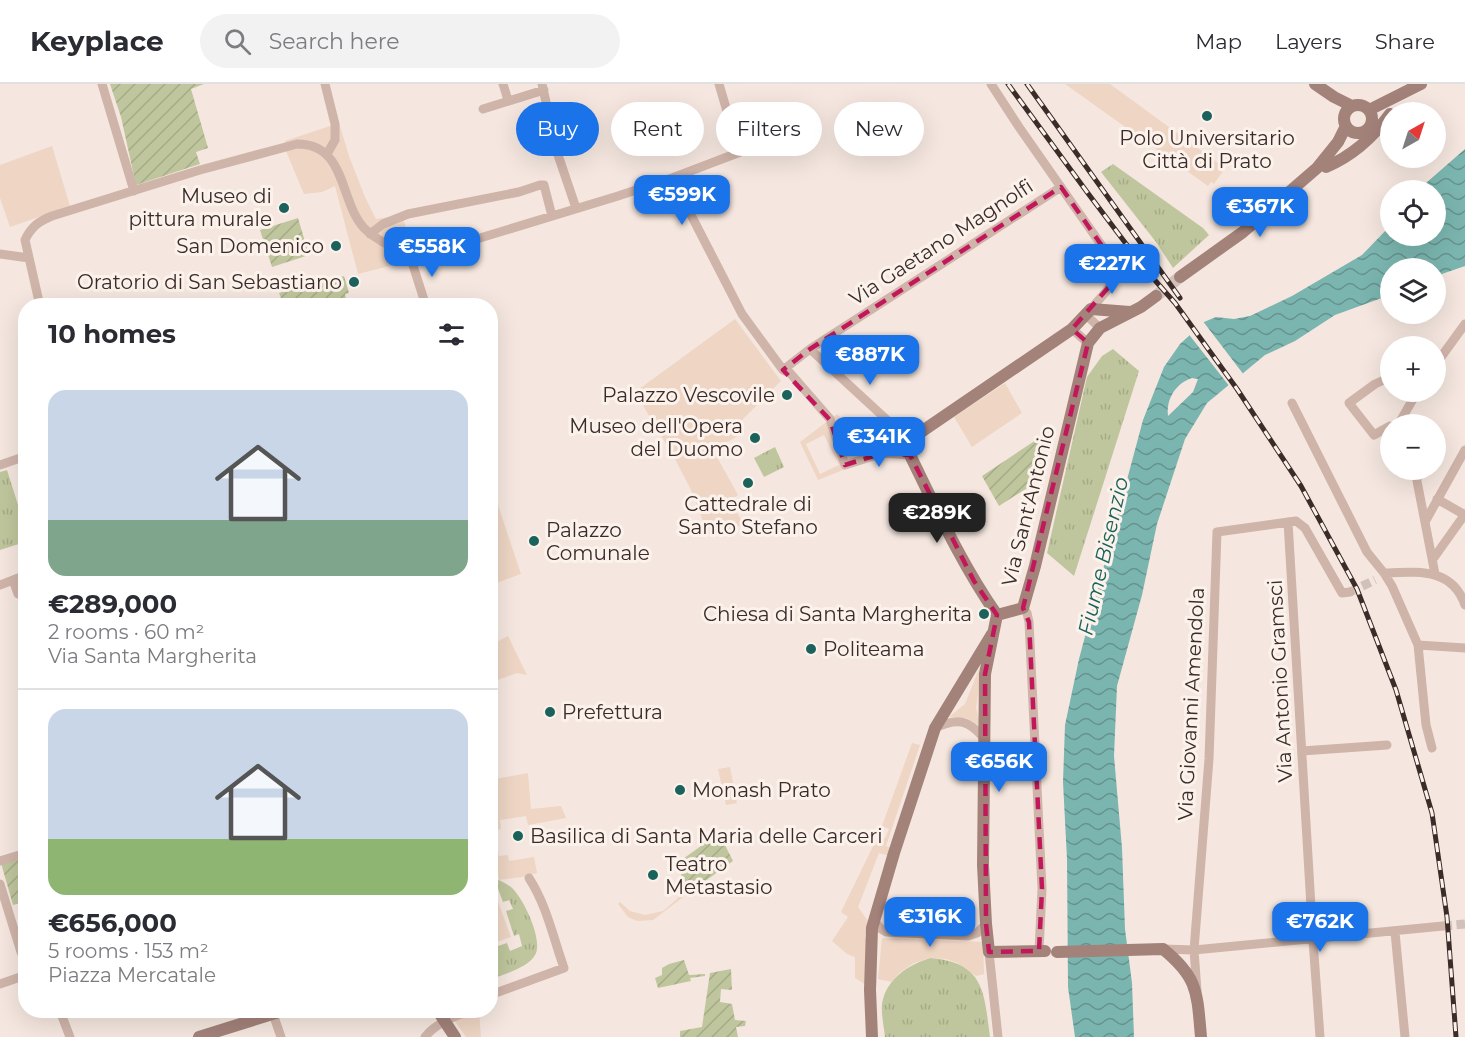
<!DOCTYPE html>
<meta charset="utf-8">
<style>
body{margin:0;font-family:Montserrat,sans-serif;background:#f2f2f3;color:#2b2b33;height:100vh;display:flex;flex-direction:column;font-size:22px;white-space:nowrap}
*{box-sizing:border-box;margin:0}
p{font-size:20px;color:#7c7c81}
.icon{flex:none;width:33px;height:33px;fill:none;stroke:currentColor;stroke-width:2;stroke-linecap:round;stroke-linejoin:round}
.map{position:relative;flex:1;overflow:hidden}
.sheet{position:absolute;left:18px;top:214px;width:480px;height:720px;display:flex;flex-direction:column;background:#fff;border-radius:24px;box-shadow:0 6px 24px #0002}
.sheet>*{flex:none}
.banner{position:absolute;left:516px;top:18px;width:570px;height:54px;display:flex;gap:12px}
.needle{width:39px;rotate:39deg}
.buttons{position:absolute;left:1380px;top:18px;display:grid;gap:12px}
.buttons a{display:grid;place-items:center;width:66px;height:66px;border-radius:50%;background:#fff;box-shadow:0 6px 24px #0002;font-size:30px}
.price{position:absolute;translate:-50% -51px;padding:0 14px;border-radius:12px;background:#1a73e8;color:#fff;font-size:20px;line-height:39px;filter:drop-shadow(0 2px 3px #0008)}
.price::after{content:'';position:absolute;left:50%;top:36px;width:18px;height:14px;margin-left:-9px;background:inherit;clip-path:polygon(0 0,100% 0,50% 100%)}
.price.on{background:#222;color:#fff}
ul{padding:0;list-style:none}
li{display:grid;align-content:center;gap:12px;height:318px;padding:0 30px}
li+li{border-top:2px solid #e1e1e2}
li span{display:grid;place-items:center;height:186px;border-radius:18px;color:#555}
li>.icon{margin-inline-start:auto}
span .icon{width:108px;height:108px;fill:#fffc;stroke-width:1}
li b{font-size:26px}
h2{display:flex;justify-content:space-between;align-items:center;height:72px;padding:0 30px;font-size:26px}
.pill{padding:0 21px;border-radius:27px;background:#fff;box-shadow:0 6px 24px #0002;font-size:21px;line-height:54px}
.pill.on{background:#1a73e8;color:#fff}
header{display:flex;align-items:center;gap:36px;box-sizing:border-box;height:84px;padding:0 30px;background:#fff;border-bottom:2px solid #e1e1e2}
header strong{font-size:28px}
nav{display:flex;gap:33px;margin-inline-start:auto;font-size:21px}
.search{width:420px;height:54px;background:#f2f2f3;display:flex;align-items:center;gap:15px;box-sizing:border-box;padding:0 21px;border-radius:33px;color:#7c7c81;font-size:22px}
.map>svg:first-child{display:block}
</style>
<header>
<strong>Keyplace</strong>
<div class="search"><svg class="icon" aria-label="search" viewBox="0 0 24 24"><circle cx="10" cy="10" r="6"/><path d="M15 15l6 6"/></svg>Search here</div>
<nav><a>Map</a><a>Layers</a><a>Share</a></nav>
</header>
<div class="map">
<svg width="1465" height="953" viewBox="0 0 1465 953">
<defs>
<pattern id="grass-tufts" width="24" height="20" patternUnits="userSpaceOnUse" patternTransform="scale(1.5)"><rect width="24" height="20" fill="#bfc69d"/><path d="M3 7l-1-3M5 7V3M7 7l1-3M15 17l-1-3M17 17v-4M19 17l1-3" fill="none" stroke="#a5aa87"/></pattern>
<pattern id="garden-furrows" width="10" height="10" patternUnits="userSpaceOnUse" patternTransform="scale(1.5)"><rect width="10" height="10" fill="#bfc69d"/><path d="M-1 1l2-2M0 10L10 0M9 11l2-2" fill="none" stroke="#a5aa87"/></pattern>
<pattern id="water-waves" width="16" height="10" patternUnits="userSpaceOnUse" patternTransform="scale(1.5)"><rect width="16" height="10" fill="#7bb5af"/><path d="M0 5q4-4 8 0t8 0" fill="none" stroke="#66938e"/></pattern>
</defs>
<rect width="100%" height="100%" fill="#f5e7df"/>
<path fill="url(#grass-tufts)" d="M1113 80 1203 144 1209 151 1173 184 1156 158 1101 88Z
M1113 265 1139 287 1074 492 1047 469 1087 293 1102 272Z
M775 363 784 383 764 393 754 374Z
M7 386 25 443V458L0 466V388Z
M499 796C503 798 508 801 511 803 523 813 544 857 535 871 528 884 504 890 491 895V873L494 868 492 864 507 859 510 867 522 862 519 850 514 852 506 827 513 825 509 816 503 818 495 797Z
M930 874C985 878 984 909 990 953H885C884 943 881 930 882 920 886 895 908 881 930 874Z"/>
<path fill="url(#garden-furrows)" d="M110 0H204L191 5 208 64 196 68 200 80 136 101 121 33Z
M298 134 309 171 272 183 260 146Z
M344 192 349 209 345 210 346 215 323 222H284L279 209 298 203 300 206Z
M1036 356 1042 364 1035 399 999 422 982 392Z
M719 749 733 777 690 808 676 780Z
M25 772V818L13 821 1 779Z
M684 876 689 891 705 890V892L690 894 691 897 658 904 655 894 662 891V884L669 880Z
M731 885 732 906 721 905 720 918 732 920 735 936 746 937 745 942 736 943 738 953H680V947L702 943 710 889Z"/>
<path fill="#eed5c4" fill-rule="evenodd" d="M1065 0H1110L1225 84 1214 100 1211 98 1208 102Z
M339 39 349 72 365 113 376 135 402 131 414 170 419 169 422 177 407 183 405 179H401L358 190 335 102 322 108 304 110 286 67 285 57Z
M52 62 70 122 10 143 0 114V81Z
M735 235 781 297 740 338 745 348 713 366 738 411 730 416 744 441 708 450 691 406 675 375 635 308Z
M1005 299 1022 329 972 363 954 333Z
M837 330 851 346 863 378 818 396 800 358ZM824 351 839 381 820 390 806 360Z
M498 421 521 490 491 501V422Z
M508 552 527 591 517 589 495 597 496 591 491 575V561Z
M983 575 976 624 981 643 966 634 949 633 965 620Z
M912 659 920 661 886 762 893 765 890 772 879 769 858 823 868 837 865 852 868 860 866 901 855 894V873L847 870 832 857 848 833 841 828 878 752 885 755 889 745 882 742Z
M730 683 737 719 726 721 718 685Z
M528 689 531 725 561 722 566 734 528 741 526 732 500 736 501 745 494 747 499 772 508 771 509 777 534 773 537 789 522 793 499 796 496 784 491 786 490 696Z
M683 793 690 808 653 836 637 837 628 833 618 820 620 818 630 827 645 831 663 827 677 815 681 808 680 795Z
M491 798 511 853 491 860 490 799Z
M882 854 983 858 984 890 976 892 958 879 946 875 930 874 914 879 899 889 892 898 878 895Z
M479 927 481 953H466L454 936Z"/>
<path fill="url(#water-waves)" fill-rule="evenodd" d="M1465 65V182L1436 192V184H1390V211L1335 231 1295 257 1265 271 1207 319 1185 355 1157 440 1142 511 1117 602 1114 672 1122 764 1125 845 1132 899 1134 953H1075L1068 903 1067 775 1063 698 1065 641 1079 575 1143 336 1164 283 1180 260 1204 238 1216 233 1234 235 1250 232 1292 212 1362 171 1390 142V152H1436V106H1418ZM1192 294 1198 295 1193 308 1168 332C1166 315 1176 299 1192 294Z"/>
<path fill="#f5e7df" d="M1202 236 1244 291 1230 303 1187 248Z"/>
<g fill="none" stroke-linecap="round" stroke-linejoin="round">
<path stroke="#d0c2bb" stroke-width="9" stroke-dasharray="9 4.5" stroke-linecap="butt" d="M1350 508 1375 496
M1443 842 1465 840"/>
<path stroke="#d0c2bb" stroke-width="12" stroke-dasharray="12 6" stroke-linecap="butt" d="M1156 212 1180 193"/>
<path stroke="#cfb4a9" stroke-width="9" d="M102 0 134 107
M325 0 335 40V56L327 70
M503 0 508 16
M542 0 557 68 576 124
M991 0 1019 43 1116 182C1118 199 1101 212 1091 225
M483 25 544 6
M672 94 742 230 783 286 790 289 830 335 845 381 883 369 910 371
M370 150 383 140 408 130 519 108 540 101H544L552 132
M0 170 29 174
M411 175 618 112 672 94 743 67 729 34 719 0
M411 175 426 222
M40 222 25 156C31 143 39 137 52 132L200 86 297 60C347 60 339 117 364 144 378 159 397 163 411 175
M1086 231 1100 244
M1072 245 1088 259
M810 265 912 359
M1436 280 1465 240
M783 286 810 265 1061 103
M1390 296 1386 295 1375 300 1349 319 1374 351 1390 342
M1292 319 1367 468 1384 489 1392 502 1418 561 1426 641 1432 664
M1406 340 1401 336 1417 308
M0 381 26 372
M1417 386V397L1435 490
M1437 415 1465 431
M1288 438 1313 856 1320 953
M1425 438 1465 366
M1433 475 1465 430
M1384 489C1417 488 1452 483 1465 521
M13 496 18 510
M0 501 26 491
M1023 524 1027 529 1029 538 1042 805 1039 867
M1418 561 1465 564
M935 644C958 633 968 636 984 654
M1302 667 1387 661
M0 777 26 769
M0 800 21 868 26 876
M874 836 881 845 886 848 968 852 977 849 986 840
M1395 848 1405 953
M1163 865 1194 866 1443 842
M989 868 998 953
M0 900 26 891
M1197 907 1194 866 1209 675 1217 448 1296 437 1305 444 1342 509 1350 508
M490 911 564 884C553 853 547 822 529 794
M60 927 70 953
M273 930 281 953
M425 953C435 940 454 932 470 927"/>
<path stroke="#a3827a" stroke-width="12" d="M1315 0 1334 13 1352 22
M1344 35a14 14 0 1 1 28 0a14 14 0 1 1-28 0Z
M1369 26 1421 0
M1326 83C1352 72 1374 52 1390 30
M1180 193 1243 148 1317 84 1338 58 1346 42
M997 531C962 481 937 426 910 371L912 359 921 348 1072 245 1091 225 1130 228
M997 531 985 590 983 781 986 840 989 868 1045 867
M997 531 1023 524 1035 482 1088 259 1100 244 1141 223 1156 212
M1057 868 1163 865C1199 894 1197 910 1201 953
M438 927 455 953
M199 953 282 927
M872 953 870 906 872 844 894 769 935 644 992 550"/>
<defs>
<path id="rail" d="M1008 0 1087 108 1145 185 1175 219 1237 305 1301 402 1357 505 1396 606 1432 729 1447 833 1456 953
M1027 0 1180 214"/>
</defs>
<use href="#rail" stroke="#3b2c29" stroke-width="5"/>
<use href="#rail" stroke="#fcf2ec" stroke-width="3" stroke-dasharray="9" stroke-linecap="butt"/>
</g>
<path fill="none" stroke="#c2185b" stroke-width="4.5" stroke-dasharray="12 8" stroke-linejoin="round" d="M1061 103 1116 182 1114 197 1072 245 1088 259 1023 524 1029 538 1042 805 1039 867 989 868 986 840 985 590 997 531 974 497 910 371 883 369 845 381 830 336 783 286 810 265Z"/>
<g fill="#1a625b" stroke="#fcf2ec" stroke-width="2">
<circle cx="1207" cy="32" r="6"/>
<circle cx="284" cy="124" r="6"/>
<circle cx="336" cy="162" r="6"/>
<circle cx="354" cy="198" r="6"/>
<circle cx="787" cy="311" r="6"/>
<circle cx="755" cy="354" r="6"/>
<circle cx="748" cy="399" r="6"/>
<circle cx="534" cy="457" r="6"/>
<circle cx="984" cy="530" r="6"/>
<circle cx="811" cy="565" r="6"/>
<circle cx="550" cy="628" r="6"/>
<circle cx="680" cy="706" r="6"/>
<circle cx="518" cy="752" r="6"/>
<circle cx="653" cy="791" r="6"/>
</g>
<g text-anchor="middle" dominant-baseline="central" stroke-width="6" stroke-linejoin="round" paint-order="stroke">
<g font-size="20" fill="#3b2c29" stroke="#fcf2ec" text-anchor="end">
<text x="1207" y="54" text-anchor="middle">Polo Universitario<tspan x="1207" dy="23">Città di Prato</tspan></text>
<text x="272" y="112">Museo di<tspan x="272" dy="23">pittura murale</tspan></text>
<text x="324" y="162">San Domenico</text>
<text x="342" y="198">Oratorio di San Sebastiano</text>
<text x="775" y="311">Palazzo Vescovile</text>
<text x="743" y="342">Museo dell'Opera<tspan x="743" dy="23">del Duomo</tspan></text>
<text x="748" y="420" text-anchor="middle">Cattedrale di<tspan x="748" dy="23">Santo Stefano</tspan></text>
<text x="546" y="446" text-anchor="start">Palazzo<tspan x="546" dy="23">Comunale</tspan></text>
<text x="972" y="530">Chiesa di Santa Margherita</text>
<text x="823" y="565" text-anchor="start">Politeama</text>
<text x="562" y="628" text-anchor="start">Prefettura</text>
<text x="692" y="706" text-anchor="start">Monash Prato</text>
<text x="530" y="752" text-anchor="start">Basilica di Santa Maria delle Carceri</text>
<text x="665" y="780" text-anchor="start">Teatro<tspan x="665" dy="23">Metastasio</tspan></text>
</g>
<g font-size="20" fill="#3b2c29" stroke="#fcf2ec">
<text transform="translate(941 158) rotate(-33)">Via Gaetano Magnolfi</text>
<text transform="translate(1028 422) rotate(-76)">Via Sant'Antonio</text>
<text transform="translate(1280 597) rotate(-93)">Via Antonio Gramsci</text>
<text transform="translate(1191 620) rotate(-87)">Via Giovanni Amendola</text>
</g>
<g font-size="21" font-style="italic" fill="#1a625b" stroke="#fcf2ec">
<text transform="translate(1103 472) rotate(-77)">Fiume Bisenzio</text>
</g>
</g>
</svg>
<div class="buttons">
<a><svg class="needle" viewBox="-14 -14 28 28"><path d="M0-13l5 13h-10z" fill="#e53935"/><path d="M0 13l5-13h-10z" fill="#7c7c81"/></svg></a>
<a><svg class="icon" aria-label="locate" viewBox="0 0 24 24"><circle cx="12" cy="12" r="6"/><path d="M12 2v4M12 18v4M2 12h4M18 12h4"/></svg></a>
<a><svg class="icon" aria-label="layers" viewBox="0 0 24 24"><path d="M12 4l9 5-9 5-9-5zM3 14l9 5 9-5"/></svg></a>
<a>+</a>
<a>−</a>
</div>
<b class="price" style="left:682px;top:142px">€599K</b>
<b class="price" style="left:1260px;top:154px">€367K</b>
<b class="price" style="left:432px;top:194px">€558K</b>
<b class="price" style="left:1112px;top:211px">€227K</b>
<b class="price" style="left:870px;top:302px">€887K</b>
<b class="price" style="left:879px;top:384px">€341K</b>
<b class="price on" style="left:937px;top:460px">€289K</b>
<b class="price" style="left:999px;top:709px">€656K</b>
<b class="price" style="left:930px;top:864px">€316K</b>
<b class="price" style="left:1320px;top:869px">€762K</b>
<div class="banner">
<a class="pill on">Buy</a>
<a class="pill">Rent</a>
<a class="pill">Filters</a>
<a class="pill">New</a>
</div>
<section class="sheet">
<h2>10 homes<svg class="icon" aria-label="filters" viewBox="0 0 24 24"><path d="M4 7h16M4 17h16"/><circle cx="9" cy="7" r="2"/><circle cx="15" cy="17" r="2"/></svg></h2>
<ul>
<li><span style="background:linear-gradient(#c9d6e8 70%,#7fa58c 0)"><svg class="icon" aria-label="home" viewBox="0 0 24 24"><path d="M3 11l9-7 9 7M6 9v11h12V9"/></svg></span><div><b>€289,000</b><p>2 rooms · 60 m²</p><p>Via Santa Margherita</p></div></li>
<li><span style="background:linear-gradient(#c9d6e8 70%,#8fb573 0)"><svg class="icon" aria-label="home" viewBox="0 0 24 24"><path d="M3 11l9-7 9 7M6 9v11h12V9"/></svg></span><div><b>€656,000</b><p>5 rooms · 153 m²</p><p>Piazza Mercatale</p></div></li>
</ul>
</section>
</div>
